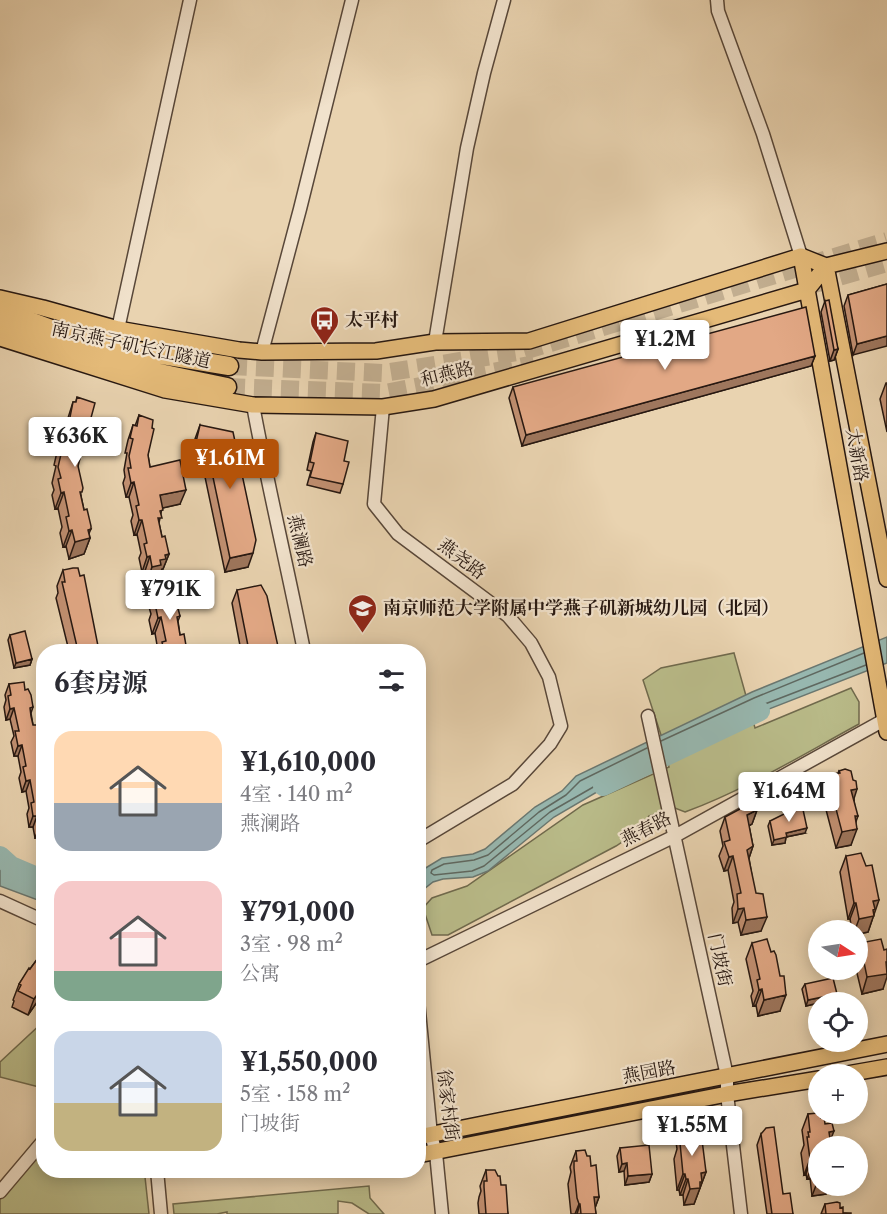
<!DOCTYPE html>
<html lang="zh">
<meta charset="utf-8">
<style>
body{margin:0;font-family:"Libre Caslon Text","Noto Serif SC",serif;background:#f7f7f7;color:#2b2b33;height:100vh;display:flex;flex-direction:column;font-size:22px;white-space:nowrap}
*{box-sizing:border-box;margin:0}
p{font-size:20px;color:#7c7c81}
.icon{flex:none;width:33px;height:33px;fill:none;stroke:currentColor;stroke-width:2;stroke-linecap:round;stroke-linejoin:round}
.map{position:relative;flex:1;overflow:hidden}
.panel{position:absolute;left:36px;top:644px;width:390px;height:534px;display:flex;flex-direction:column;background:#fff;border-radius:24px;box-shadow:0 3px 15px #0003}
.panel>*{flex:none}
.needle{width:39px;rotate:102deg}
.controls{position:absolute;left:808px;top:920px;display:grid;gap:12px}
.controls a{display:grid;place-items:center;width:60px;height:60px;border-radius:50%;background:#fff;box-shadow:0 3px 15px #0003;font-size:30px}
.price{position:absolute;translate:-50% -51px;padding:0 14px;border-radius:6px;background:#fff;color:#222;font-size:20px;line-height:39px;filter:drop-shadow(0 2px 3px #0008)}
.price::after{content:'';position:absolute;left:50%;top:36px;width:18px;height:14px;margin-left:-9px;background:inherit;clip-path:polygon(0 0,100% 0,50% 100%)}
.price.selected{background:#b45309;color:#fff}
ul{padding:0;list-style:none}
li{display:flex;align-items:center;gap:18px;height:150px;padding:0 18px}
li span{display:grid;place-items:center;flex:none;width:168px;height:120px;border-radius:18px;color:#555}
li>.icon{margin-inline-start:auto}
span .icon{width:72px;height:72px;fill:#fffc;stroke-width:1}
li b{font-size:26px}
h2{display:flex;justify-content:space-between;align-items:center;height:72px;padding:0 18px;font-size:26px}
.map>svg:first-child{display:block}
</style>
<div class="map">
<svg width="887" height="1214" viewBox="0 0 887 1214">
<rect width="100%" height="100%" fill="#e9d3b0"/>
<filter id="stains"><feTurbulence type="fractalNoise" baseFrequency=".00333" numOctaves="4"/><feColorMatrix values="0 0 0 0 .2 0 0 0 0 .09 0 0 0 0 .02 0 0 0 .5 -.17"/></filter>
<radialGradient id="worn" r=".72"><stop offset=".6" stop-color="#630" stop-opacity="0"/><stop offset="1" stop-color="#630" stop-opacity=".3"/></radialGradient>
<path fill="#b9bb89" stroke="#706a4d" stroke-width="1.5" d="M734 653 755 728 851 688 859 702V724C802 755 745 790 685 812L675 808 649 816 640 830 616 846 448 935H432L423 908 432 898 467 886 583 805 669 767 661 735 643 680 661 668Z
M43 1022V1088L0 1077V1062Z
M43 1144 44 1170H142L145 1177 149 1214H0V1197Z
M369 1186 370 1198 384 1214H369L352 1203 338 1201V1214H227V1212L217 1214H174L173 1204Z"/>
<path fill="#97b7af" stroke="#6a7770" stroke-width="1.5" d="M887 637V663L728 725 631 772 554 817 488 871 473 877 443 879 433 882 419 893V872L442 858 473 854 485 849 535 807 562 791 576 776 752 692Z
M0 861 11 866 43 875V902L0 886Z"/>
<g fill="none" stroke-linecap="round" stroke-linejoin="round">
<path stroke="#5f6860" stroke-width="1.5" d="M661 741 754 698 864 653
M647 748 580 781 566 795 539 812 488 855 474 860 444 864 432 870 431 873 434 875 472 871 484 866 550 812 628 767 649 756
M663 750 726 719 866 665"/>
<path stroke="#97b7af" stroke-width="20" d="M603 786 760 711
M0 856 11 866 44 880"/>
<path stroke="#c2ae90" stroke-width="18" stroke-dasharray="18 9" stroke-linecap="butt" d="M814 284 887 263
M229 366 384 373 524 351 887 241
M227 387 385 393 534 364"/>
<defs>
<path id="minor" d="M717 0 718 11 763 134 801 256
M118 329 190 0
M435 342 467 148 484 73 504 0
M262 352 300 209 352 0
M253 405C268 487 288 569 304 651
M383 407 374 504 398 534 508 616 531 643 549 677 561 726 550 744 513 784 418 841
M648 716 727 1076V1094L741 1214
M0 901 44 921
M418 961 675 836 884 720
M418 1001 431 1135 436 1153 442 1214
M157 1170 161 1214
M0 1192 44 1140"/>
<path id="major" d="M801 256 887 732
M826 266 887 579
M0 298 43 308 118 329 239 350 262 352 376 351 435 342 529 341 801 256 826 266
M0 338 165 390 253 405 383 407 434 399 807 290 826 266 887 251
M847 1074 887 1067
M418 1137 887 1044
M418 1155 727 1094 819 1079"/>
<path id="highway" d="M0 310 59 332 138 351 229 366
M0 328 131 367 227 387"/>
</defs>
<use href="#minor" stroke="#584739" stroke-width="15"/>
<use href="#major" stroke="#271811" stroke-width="18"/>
<use href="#highway" stroke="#271811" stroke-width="21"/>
<use href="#minor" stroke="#f1e2cc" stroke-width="12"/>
<use href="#major" stroke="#e4ba78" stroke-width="15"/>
<use href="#highway" stroke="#e4ba78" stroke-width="18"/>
</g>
<path fill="#c29072" stroke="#271811" stroke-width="1.5" d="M887 284 853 355 844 306 848 295Z
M825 301 838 349 834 360 830 361 821 312Z
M815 356 811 366 522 446 509 398 513 387Z
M886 383H887V432L880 399Z
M77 397 78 466 81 496 90 538 84 554 69 559 66 546 63 547 60 533 62 527 58 508 55 509 52 495 54 490 52 483 56 466 54 465 57 452 63 436H64L68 418 73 402H76Z
M139 415 152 428 148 455 150 467 180 504 162 508 159 523 162 537 169 554 163 569H162L160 573 158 574 156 580 147 582 145 571 142 572 139 558 141 553 137 534 134 535 131 521 133 515 129 497H126L123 483 125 477 124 470 127 453H125L128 440 133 425 135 426Z
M200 425 248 567 225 572 201 458 191 456 195 439Z
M316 433 344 461 343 484 340 493 307 485 311 471 307 470 313 442Z
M63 570 99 651H69L56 598 58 593 57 586Z
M237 590 279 651H241L232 603Z
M155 591 172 597 180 616 178 621 180 635 187 651H158L155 633 152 634 149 620 151 614 149 607Z
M10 635 32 659 30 665 14 668 8 640Z
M9 684 25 690 33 707 31 713 33 725 41 742 39 749 41 761 44 760V837L35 838 33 827H29L27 814 29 808 26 791 22 792 19 778 21 772 18 756H14L11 742 14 736 10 719 6 720 4 707 6 700 5 695Z
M839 771 854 799 856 821 851 845 836 848 824 802 826 798 824 791 830 775 838 773Z
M757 810 752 824 749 826 753 846 749 858 761 931 741 935 738 922 733 923 732 908 734 902 728 870 724 871 719 856 723 846 720 831 725 817Z
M770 821 805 833 786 837 785 843 772 845 768 826Z
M846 856 874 914 868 932 858 934V930H852L850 919H848L840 872Z
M752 943 780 1011 758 1016 756 1005 753 1006 751 996 753 991 746 959Z
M860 943 883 989 862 994 856 969H858V950Z
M44 950V992L28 1015 12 1007 14 1001 13 1000 19 984 30 969Z
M805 984 835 999 806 1006 802 989Z
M808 1114 821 1118 830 1140 826 1194 812 1196 810 1178 807 1179 806 1174 804 1175 801 1153 804 1145 802 1130Z
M682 1126 697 1141 706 1172 694 1204 684 1205 683 1195H680L679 1190H677L674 1159 677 1149 676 1142Z
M761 1134 783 1194 793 1214H767L757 1145Z
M620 1148 652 1174 649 1182 625 1185 624 1171 619 1172 617 1156Z
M576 1151 591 1166 599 1197 595 1208 596 1214H571L568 1184 571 1172 570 1167Z
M486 1170 501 1185 508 1214H479L478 1203 479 1197 481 1191 480 1186Z
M825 1204 840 1208 843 1213 851 1214H821Z"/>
<path fill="#9e765d" stroke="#271811" stroke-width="1.5" d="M887 336V346L853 355 857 344Z
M838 349 834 360 830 361 834 350Z
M815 356 811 366 522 446 526 435Z
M134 482 129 497H126L131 483Z
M186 490 180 504 154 510 160 495Z
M64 492 58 508 55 509 61 493Z
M139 520H142L137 534 134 535Z
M91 529 87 538H90L84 554 69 559 75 542 88 530Z
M72 530 66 546 63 547 69 531Z
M253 553 248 567 225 572 230 558Z
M169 554 163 569H162L160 573 158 574 156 580 147 582 152 567 165 555Z
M150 556 145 571 142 572 147 557Z
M161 617 155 633 152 634 158 618Z
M32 659 30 665 14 668 16 663Z
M14 708 10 719 6 720 10 709Z
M22 745 18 756H14L18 746Z
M30 780 26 791 22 792 26 781Z
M857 789 852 805 851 790Z
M757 810 752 824 742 830 747 815Z
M33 816H37L33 827H29Z
M855 816H858L853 830 857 829 851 845 836 848 842 832Z
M44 826V837L35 838 39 827Z
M807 828 805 833 786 837 785 843 772 845 774 840 786 833Z
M753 846 748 861 747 850Z
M733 856 728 870 724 871 729 857Z
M879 900 868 932 858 934V930H855L859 919 873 901Z
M854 903H856L850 919H848Z
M744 908 738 922 733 923 738 909Z
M767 917 761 931 741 935 746 920Z
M886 962H887V977L883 989 862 994 867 977Z
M44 985V992L28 1015 34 999Z
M762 989 756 1005 753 1006 759 990Z
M837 994 835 999 806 1006 808 1000Z
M786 995 780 1011 758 1016 764 1000Z
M834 1131 828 1146 829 1132Z
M812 1158 806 1174 804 1175 810 1159Z
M816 1162 810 1178 807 1179 813 1163Z
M627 1163 624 1171 619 1172 622 1164Z
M706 1172 694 1204 684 1205 690 1189 701 1173Z
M652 1174 649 1182 625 1185 628 1176Z
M683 1174H685L679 1190H677Z
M686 1179H688L683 1195H680Z
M818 1180H819V1185H829L826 1194 812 1196Z
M594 1197H599L593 1213Z
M579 1204H580L577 1214H575Z"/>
<path fill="#e2a885" stroke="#271811" stroke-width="1.5" d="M887 284V336L857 344 848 295Z
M829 300 838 349 834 350 825 301Z
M806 307 815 356 526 435 513 387Z
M77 397 95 403 78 466 83 488 82 492H80L84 510 87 509 91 526V529L88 530 90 538 75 542 72 530 69 531 66 517 69 516 64 492 61 493 58 479 61 478 58 467 62 450 59 449 63 436 66 437 73 402H76Z
M139 415 153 420 152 428 154 429 148 455 150 467 180 460 186 490 160 495 163 510 160 511 162 518H158L162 537 165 536 169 554 165 555 166 559 160 560 161 565 152 567 150 556 147 557 144 544 147 543 142 520H139L136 506 139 505 134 482 131 483 128 468H131L129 456 133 439 130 438 133 425 137 426Z
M200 425 233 432 256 540 253 553 230 558 206 444 196 442Z
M316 433 348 441 344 461 349 462 343 484 310 477 314 463 310 462Z
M73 568H78L80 576 84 575 99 651H78L62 582H65L63 570Z
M261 585 267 596 279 651H249L237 590Z
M165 589H171L172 597H175L180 616 177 617 180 635 184 634 187 651H164L162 642 166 641 161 617 158 618 155 604 157 603 155 591Z
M25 631 32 659 16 663 10 635Z
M24 682 25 690 28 689 31 695 33 707 30 708 31 716 33 725H37L41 742 37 743 41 761 44 760V826L39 827 37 816H33L31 803 34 802 30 780 26 781 23 767 26 766 22 745 18 746 15 731H19L14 708 10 709 8 696 11 695 9 684Z
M845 769 851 771 853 780 856 781 857 789 851 790 858 816H855L857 829 842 832 830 786H832L830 775 840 773 839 771Z
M753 802 757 810 747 815 753 846 747 850 756 893 763 894 767 917 746 920 744 908 738 909 737 894 741 893 733 856 729 857 724 842 730 840 725 817Z
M802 805 807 828 786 833 787 837 774 840 770 821Z
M861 853 866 866 872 865 879 900 873 901 875 909 873 910 874 916 859 919 856 903H854L846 856Z
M767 939 771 952 774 951 776 955 780 976H784L786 995 764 1000 762 989 759 990 757 980 760 979 752 943Z
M881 939 884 950 887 949V962H886L887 974 867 977 860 943Z
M44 950V985L34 999 18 991 21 985 19 984 29 968 30 969Z
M833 978 837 994 808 1000 805 984Z
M818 1113H821V1118L824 1117 825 1124 832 1123 834 1131 829 1132 831 1146H819V1180H818L816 1162 813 1163 812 1158 810 1159 807 1137H809L808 1132H810L808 1114Z
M691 1125 694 1131H696L697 1141 702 1140 706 1172 701 1173 702 1182H700V1188L690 1189 688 1179H686L685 1174H683L680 1143H682L681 1137 683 1136 682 1126Z
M774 1127 783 1194 790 1193 793 1214H772L761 1134 766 1128Z
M649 1145 652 1174 628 1176 627 1163 622 1164 620 1148Z
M585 1150 587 1156H590L591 1166 596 1165 599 1197H594L596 1214H581L580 1204H579L577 1198 574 1168V1161H577L576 1151Z
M486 1170H495L498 1176H500L501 1185H506L508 1214H486L484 1187V1181H487Z
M837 1202 840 1203V1208L843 1207V1213H851V1214H826L825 1204Z"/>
<defs>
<symbol id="bus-pin" viewBox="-11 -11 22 30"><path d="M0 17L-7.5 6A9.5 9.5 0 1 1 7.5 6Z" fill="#8f2418" stroke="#f1e2cc"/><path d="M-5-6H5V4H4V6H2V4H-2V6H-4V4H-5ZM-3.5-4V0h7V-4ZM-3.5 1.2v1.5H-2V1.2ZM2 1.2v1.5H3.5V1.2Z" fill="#fff"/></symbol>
<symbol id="school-pin" viewBox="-11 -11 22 30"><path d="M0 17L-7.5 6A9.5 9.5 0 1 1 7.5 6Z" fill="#8f2418" stroke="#f1e2cc"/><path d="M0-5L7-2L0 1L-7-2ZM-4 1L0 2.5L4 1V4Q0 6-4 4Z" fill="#fff"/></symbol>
</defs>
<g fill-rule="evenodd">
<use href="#bus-pin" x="308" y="304" width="33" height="45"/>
<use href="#school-pin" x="346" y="592" width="33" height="45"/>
</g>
<g text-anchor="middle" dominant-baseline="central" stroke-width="4.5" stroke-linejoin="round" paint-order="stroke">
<g font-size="18" font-weight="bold" fill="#271811" stroke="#f1e2cc" text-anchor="start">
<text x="345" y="320">太平村</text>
<text x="383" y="608">南京师范大学附属中学燕子矶新城幼儿园（北园）</text>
</g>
<g font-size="18" fill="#271811" stroke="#f1e2cc">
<text transform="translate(131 345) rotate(12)">南京燕子矶长江隧道</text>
<text transform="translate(447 374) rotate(-14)">和燕路</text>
<text transform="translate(857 455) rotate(80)">太新路</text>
<text transform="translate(300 541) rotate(77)">燕澜路</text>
<text transform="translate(462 559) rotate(37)">燕尧路</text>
<text transform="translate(646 829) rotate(-27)">燕春路</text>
<text transform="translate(720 960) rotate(78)">门坡街</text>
<text transform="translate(649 1072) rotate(-11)">燕园路</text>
<text transform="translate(448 1105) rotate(83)">徐家村街</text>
</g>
</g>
<rect width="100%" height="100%" filter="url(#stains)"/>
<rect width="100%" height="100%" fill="url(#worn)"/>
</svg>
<div class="controls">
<a><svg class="needle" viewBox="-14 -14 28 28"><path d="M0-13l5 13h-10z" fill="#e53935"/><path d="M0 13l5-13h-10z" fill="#7c7c81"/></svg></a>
<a><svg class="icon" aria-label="locate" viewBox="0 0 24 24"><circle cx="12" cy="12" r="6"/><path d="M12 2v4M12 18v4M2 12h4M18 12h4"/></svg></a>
<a>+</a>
<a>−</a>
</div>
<b class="price" style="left:665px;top:371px">¥1.2M</b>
<b class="price" style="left:75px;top:468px">¥636K</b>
<b class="price selected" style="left:230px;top:490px">¥1.61M</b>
<b class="price" style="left:170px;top:621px">¥791K</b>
<b class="price" style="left:789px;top:823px">¥1.64M</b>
<b class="price" style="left:692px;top:1157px">¥1.55M</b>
<section class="panel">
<h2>6套房源<svg class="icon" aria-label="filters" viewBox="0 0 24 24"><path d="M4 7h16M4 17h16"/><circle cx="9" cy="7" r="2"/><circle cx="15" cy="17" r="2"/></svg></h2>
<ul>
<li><span style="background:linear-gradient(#ffd9b3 60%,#9aa5b1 0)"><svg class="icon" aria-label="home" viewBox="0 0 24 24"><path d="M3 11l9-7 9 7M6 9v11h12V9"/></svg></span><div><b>¥1,610,000</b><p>4室 · 140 m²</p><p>燕澜路</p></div></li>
<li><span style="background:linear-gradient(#f6c9c9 75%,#7fa58c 0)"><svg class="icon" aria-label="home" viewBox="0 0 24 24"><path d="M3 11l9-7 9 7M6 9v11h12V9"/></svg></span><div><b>¥791,000</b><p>3室 · 98 m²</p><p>公寓</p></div></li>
<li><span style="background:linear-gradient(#c9d6e8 60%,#c2b280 0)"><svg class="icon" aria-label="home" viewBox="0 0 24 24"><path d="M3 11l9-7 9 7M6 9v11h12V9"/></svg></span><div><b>¥1,550,000</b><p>5室 · 158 m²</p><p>门坡街</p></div></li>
</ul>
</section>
</div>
